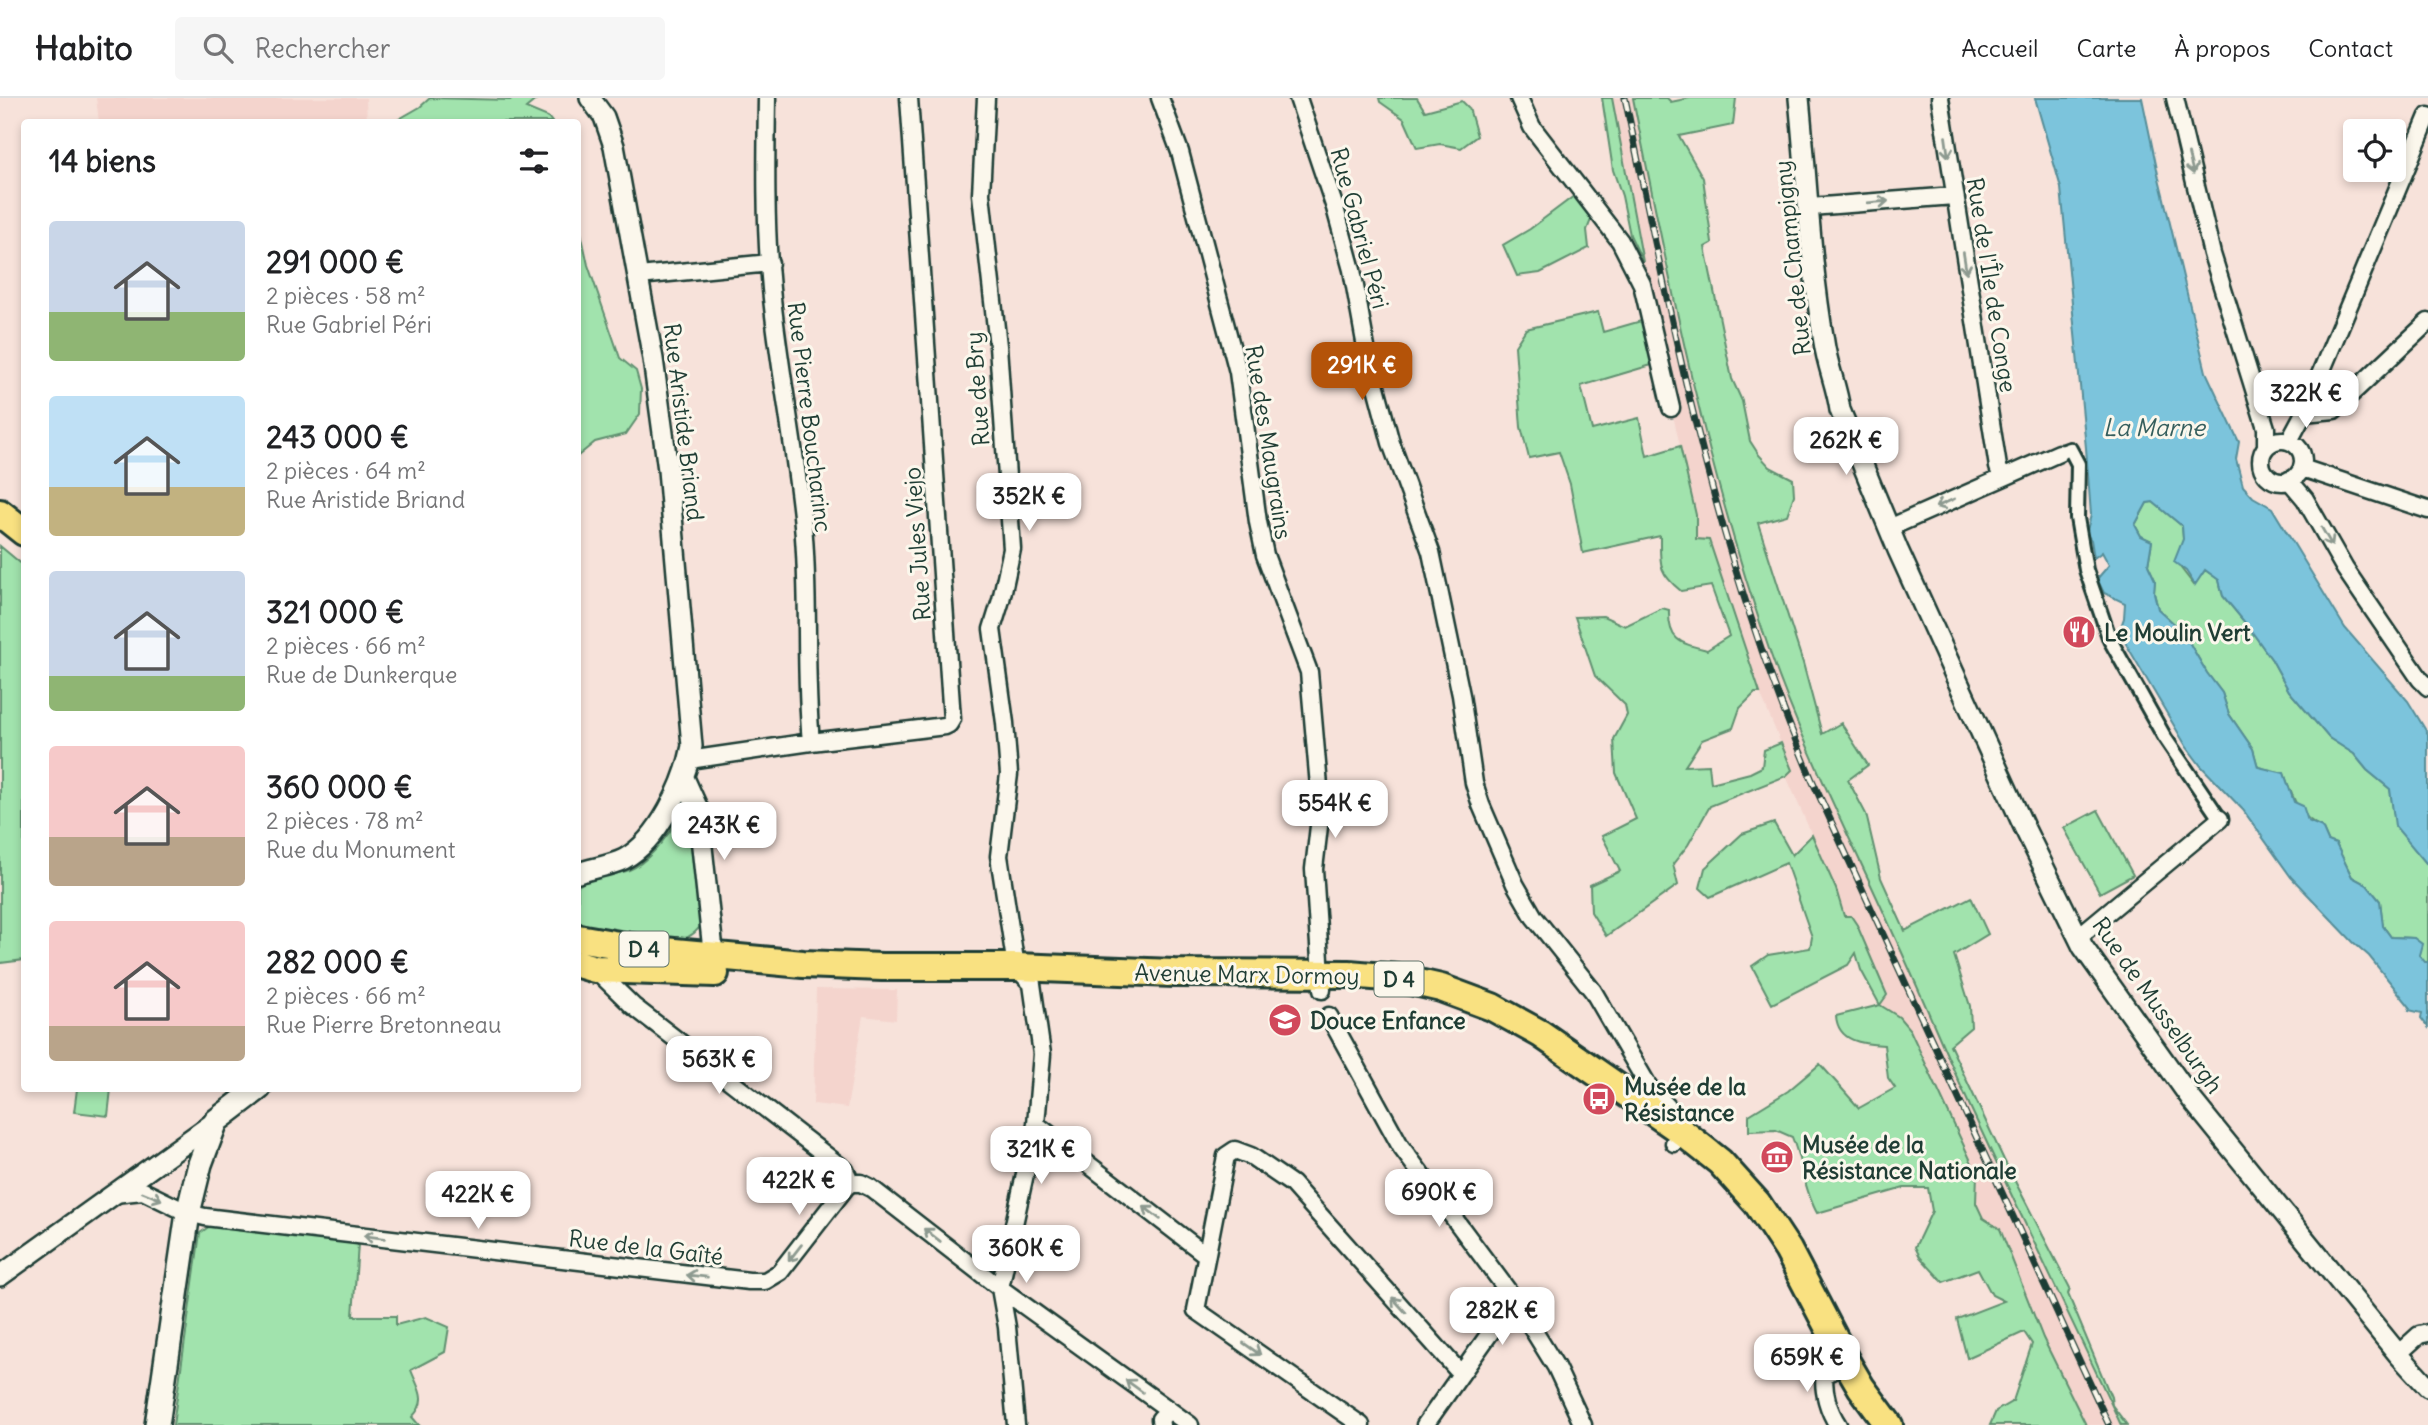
<!DOCTYPE html>
<html lang="fr">
<meta charset="utf-8">
<style>
body{margin:0;font-family:Delius,sans-serif;background:#f6f6f6;color:#202124;height:100vh;display:flex;flex-direction:column;font-size:26px;white-space:nowrap}
*{box-sizing:border-box;margin:0}
p{font-size:23px;color:#757577}
.icon{flex:none;width:38px;height:38px;fill:none;stroke:currentColor;stroke-width:2;stroke-linecap:round;stroke-linejoin:round}
.map{position:relative;flex:1;overflow:hidden}
.sheet{position:absolute;left:21px;top:21px;width:560px;height:973px;display:flex;flex-direction:column;background:#fff;border-radius:7px;box-shadow:0 4px 10px #0003}
.sheet>*{flex:none}
.controls{position:absolute;left:2343px;top:21px;display:grid;gap:14px}
.controls a{display:grid;place-items:center;width:63px;height:63px;border-radius:7px;background:#fff;box-shadow:0 4px 10px #0003;font-size:35px}
.price{position:absolute;translate:-50% -60px;padding:0 16px;border-radius:14px;background:#fff;color:#222;font-size:23px;line-height:46px;filter:drop-shadow(0 2px 4px #0008)}
.price::after{content:'';position:absolute;left:50%;top:42px;width:21px;height:16px;margin-left:-10px;background:inherit;clip-path:polygon(0 0,100% 0,50% 100%)}
.price.active{background:#b45309;color:#fff}
ul{padding:0;list-style:none}
li{display:flex;align-items:center;gap:21px;height:175px;padding:0 28px}
li span{display:grid;place-items:center;flex:none;width:196px;height:140px;border-radius:7px;color:#555}
li>.icon{margin-inline-start:auto}
span .icon{width:84px;height:84px;fill:#fffc;stroke-width:1}
li b{font-size:30px}
h2{display:flex;justify-content:space-between;align-items:center;height:84px;padding:0 28px;font-size:30px}
header{display:flex;align-items:center;gap:42px;box-sizing:border-box;height:98px;padding:0 35px;background:#fff;border-bottom:2px solid #e0e0e0}
header strong{font-size:33px}
nav{display:flex;gap:38px;margin-inline-start:auto;font-size:24px}
.search{width:490px;height:63px;background:#f6f6f6;display:flex;align-items:center;gap:18px;box-sizing:border-box;padding:0 24px;border-radius:7px;color:#757577;font-size:26px}
.map>svg:first-child{display:block}
</style>
<header>
<strong>Habito</strong>
<div class="search"><svg class="icon" aria-label="search" viewBox="0 0 24 24"><circle cx="10" cy="10" r="6"/><path d="M15 15l6 6"/></svg>Rechercher</div>
<nav><a>Accueil</a><a>Carte</a><a>À propos</a><a>Contact</a></nav>
</header>
<div class="map">
<svg width="2428" height="1327" viewBox="0 0 2428 1327">
<rect width="100%" height="100%" fill="#f7e2da"/>
<filter id="ink" filterUnits="userSpaceOnUse"><feTurbulence type="fractalNoise" baseFrequency=".0143" numOctaves="2"/><feDisplacementMap in="SourceGraphic" scale="14" xChannelSelector="R" yChannelSelector="G"/><feConvolveMatrix kernelMatrix="1 2 1 2 8 2 1 2 1" color-interpolation-filters="sRGB"/></filter>
<g filter="url(#ink)">
<path fill="#f4d4cd" d="M96 0H366L367 24H99Z
M1602 0H1667L1671 4 1675 29 1703 80 1712 145 1705 149 1746 394 1767 447 1822 636 1841 625 1868 667 1848 682 1866 716 1881 780 1930 888 1938 922 2004 1062 2070 1190 2068 1196 2111 1299 2112 1307 2127 1327H2063L2062 1293 2005 1204 1992 1197 1933 1049 1888 980 1880 907 1861 872 1836 791 1786 678 1792 672 1760 595H1755L1743 581 1696 442V417L1672 313 1675 308 1643 164 1630 137 1622 98 1613 72Z
M816 891 897 892 896 922 863 918 847 1010 814 1006 813 1007Z"/>
<path fill="#a1e3ad" stroke="#609070" stroke-width="2" d="M430 0 510 2 513 0H538L526 10 548 19 552 24H394L420 9Z
M1379 0H1417L1425 13 1462 3 1469 10 1477 38 1461 50 1440 46 1417 50 1404 21 1380 4Z
M1602 0H1612L1643 164 1630 137 1622 98 1613 72Z
M1633 0H1667L1671 4 1690 0H1736L1733 27 1679 38 1703 80 1712 145 1705 149 1732 281 1742 303 1750 343 1759 357 1770 369 1793 381 1794 397 1787 417 1758 425 1803 565 1822 636 1841 625 1868 667 1848 682 1866 716 1881 780 1905 833 1971 799 1988 836 1954 857 1970 908 1971 929 1950 947 2004 1062 2070 1190 2068 1196 2111 1299 2112 1307 2127 1327H2121C2073 1224 2022 1121 1974 1017 1946 957 1921 895 1893 835 1851 741 1804 651 1770 554 1707 374 1670 187 1633 0Z
M578 79 580 130 588 167 620 260 636 273 641 291 640 316 626 336 595 344 578 358Z
M1578 95 1592 119 1587 132 1589 150 1540 175 1517 178 1503 147 1530 131Z
M1598 214 1603 234 1655 219 1665 263 1581 288 1592 332 1639 320 1647 358 1680 348 1696 417V441L1709 442 1760 595H1755L1740 610 1733 630 1702 642 1685 668 1709 667 1711 685 1750 675 1762 669 1764 652 1781 645 1792 672 1786 678 1710 708 1688 747 1673 766 1678 787 1606 838 1591 814 1590 787 1620 773 1602 738 1636 721 1616 675 1614 641 1627 617 1625 607 1595 578 1575 519 1603 518 1625 528 1662 510 1669 512C1668 543 1680 545 1707 552L1729 538 1711 488 1681 493C1658 474 1660 467 1660 438L1583 455 1570 386 1559 354 1529 360 1521 329 1515 248 1526 231Z
M2153 404 2182 428 2183 441 2180 469 2194 487 2205 472 2219 482 2223 498 2247 527 2272 562 2289 593 2329 640 2354 656 2367 672 2390 691 2396 728 2426 765 2428 764V864L2425 865 2419 857 2414 840 2391 839 2383 828 2380 803 2367 787 2352 779 2336 746 2328 743 2322 729C2298 719 2292 698 2284 675L2258 669 2253 651 2229 616 2222 595 2207 575 2183 534 2158 511 2154 495 2155 482 2148 467 2152 443 2141 438 2135 427 2147 405Z
M0 448 24 468V862L0 865Z
M688 710 691 712 703 824C699 832 691 839 682 841 661 844 599 831 578 824V788C593 777 612 778 629 772 650 764 673 730 684 712Z
M2098 712 2133 777 2100 795 2064 730Z
M1774 725 1792 757 1812 737 1836 791 1844 818H1851L1857 827 1887 897 1880 907 1899 919 1910 932 1977 1076 1976 1105 1983 1120 2000 1131 2043 1240 2086 1327H1990L1996 1313 2013 1303 2032 1246 2024 1234 1967 1260 1957 1221 2004 1203 1992 1197 1978 1171 1943 1184 1920 1159 1915 1149 1932 1113 1928 1090H1904L1817 1115C1804 1092 1802 1064 1792 1039L1776 1032 1749 1033V1017L1788 993 1820 966 1859 1010 1895 990 1888 980 1884 947C1863 946 1838 944 1836 918L1880 907 1861 872 1856 855 1848 867 1772 906 1752 868 1768 857 1810 850 1812 839 1786 765 1710 799 1700 790 1705 770 1742 736Z
M77 991H111L108 1018 74 1014Z
M210 1128 358 1146 353 1218H396V1227L426 1219 449 1229 445 1254 411 1272C418 1291 429 1302 412 1319L419 1327H173L200 1135Z"/>
<path fill="#7bc4dc" stroke="#568e99" stroke-width="2" d="M2035 0H2142L2158 76 2206 274 2239 344 2236 361 2243 388 2253 399 2272 410 2345 530 2408 603 2428 636V764L2426 765 2395 728 2390 691 2367 672 2354 656 2329 640 2289 593 2272 562 2247 527 2223 498 2219 482 2205 472 2195 487 2186 473 2174 464 2183 441 2182 428 2153 404 2147 405 2135 427 2141 438 2152 443 2148 467 2155 482 2154 495 2158 511 2183 534 2207 575 2222 595 2229 616 2253 651 2258 669 2284 675 2294 704 2303 708 2308 723 2322 729 2328 743 2336 746 2352 779 2367 787 2380 803 2383 828 2391 839 2414 840 2422 846 2419 857 2425 864H2428V929L2421 920 2422 915 2409 912 2410 909 2369 858 2353 844 2291 779 2243 712 2201 668 2186 648 2119 534 2124 520 2125 505 2104 495 2097 481 2109 467 2102 454 2094 460 2091 442 2086 436 2091 417 2086 350 2061 90Z"/>
<g fill="none" stroke-linecap="round" stroke-linejoin="round">
<defs>
<path id="pedestrian" d="M2059 355 2070 351 2078 366 2077 420 2086 472 2110 542 2165 640 2220 721"/>
<path id="minor" d="M767 0C766 63 765 128 771 191 779 270 795 348 803 427 810 499 804 572 811 644
M986 0 981 96 998 248 1012 451 1001 502 992 531 1005 625 1009 676 999 758 1016 869 1032 886 1042 956 1036 1026 1000 1190 1007 1229 1016 1327
M1160 0 1180 54 1238 274 1258 424 1265 457 1309 574 1321 711 1314 771 1322 892
M1298 0 1335 110 1352 172 1367 255 1391 345 1431 454 1461 597 1474 685 1481 707 1515 786 1534 819 1593 893 1649 989 1679 1021 1681 1033 1674 1045
M1519 0 1532 29 1620 143 1642 186 1671 310
M1940 0 1998 369 2002 380
M2175 0 2212 156 2266 330V349
M1810 109 1954 98
M639 178 770 165
M2304 315 2334 312 2428 224
M2261 363a21 21 0 1 1 42 0a21 21 0 1 1-42 0Z
M2289 343 2304 315 2428 18
M2302 370 2428 412
M2289 382 2305 401 2345 471 2420 581 2428 589
M1889 430 2059 355
M689 662 811 644 945 628 949 626 952 621 909 0
M2078 839 2220 721
M595 871 633 908 845 1072 851 1085
M1329 918 1401 1049 1514 1201 1556 1269 1583 1327
M1036 1026 1206 1157
M851 1085H861L871 1090 1000 1190 1190 1327
M114 1096 143 1093 188 1115 205 1119 749 1183H765L780 1174 846 1089 851 1085
M2398 1256 2419 1237 2428 1235
M1161 1327 1160 1321 1169 1312
M1361 1327 1196 1212 1226 1058 1235 1052 1251 1058 1292 1086 1461 1276
M1425 1327 1514 1201
M1838 1327C1829 1314 1822 1292 1825 1277L1847 1265"/>
<path id="tertiary" d="M1799 0C1807 81 1810 164 1824 244 1827 267 1837 289 1840 312L1898 452 2024 729 2083 849 2192 1002 2398 1256 2428 1289
M684 680 698 711 712 843 711 859
M578 775C592 770 610 768 624 761 659 742 685 685 692 648L668 372 653 261 614 48 604 19 590 0
M0 1178 216 1023"/>
<path id="secondary" d="M157 1327 188 1115 200 1066 216 1023 259 990"/>
<path id="primary" d="M0 415 24 434
M578 840 642 851 803 866 882 869H1016L1174 875 1349 876 1397 880 1441 890 1492 909 1541 936 1681 1033 1720 1064 1757 1105 1788 1152 1847 1265 1861 1289 1889 1327
M578 866 595 871 715 875"/>
</defs>
<use href="#pedestrian" stroke="#1f3d34" stroke-width="18"/>
<use href="#minor" stroke="#1f3d34" stroke-width="21"/>
<use href="#tertiary" stroke="#1f3d34" stroke-width="24"/>
<use href="#secondary" stroke="#1f3d34" stroke-width="28"/>
<use href="#primary" stroke="#1f3d34" stroke-width="32"/>
<use href="#pedestrian" stroke="#fbf7ec" stroke-width="12"/>
<use href="#minor" stroke="#fbf7ec" stroke-width="16"/>
<use href="#tertiary" stroke="#fbf7ec" stroke-width="19"/>
<use href="#secondary" stroke="#fbf7ec" stroke-width="23"/>
<use href="#primary" stroke="#f9e181" stroke-width="26"/>
<defs>
<path id="rail" d="M1625 0C1662 177 1696 357 1754 529 1771 581 1791 632 1812 682L2109 1327"/>
</defs>
<use href="#rail" stroke="#1f3d34" stroke-width="7"/>
<use href="#rail" stroke="#fbf7ec" stroke-width="4.5" stroke-dasharray="13" stroke-linecap="butt"/>
</g>
<defs><path id="oneway-shaft" d="M-6 0H5M1.5-3L5.5 0L1.5 3" fill="none" stroke-width="1.6" stroke-linecap="round" stroke-linejoin="round" transform="scale(1.75)"/></defs>
<g stroke="#8d9a90">
<use href="#oneway-shaft" transform="translate(1947 49) rotate(82)"/>
<use href="#oneway-shaft" transform="translate(2191 66) rotate(76)"/>
<use href="#oneway-shaft" transform="translate(1878 104) rotate(-5)"/>
<use href="#oneway-shaft" transform="translate(1965 165) rotate(81)"/>
<use href="#oneway-shaft" transform="translate(1945 405) rotate(156)"/>
<use href="#oneway-shaft" transform="translate(2327 439) rotate(60)"/>
<use href="#oneway-shaft" transform="translate(152 1098) rotate(22)"/>
<use href="#oneway-shaft" transform="translate(1152 1115) rotate(-143)"/>
<use href="#oneway-shaft" transform="translate(932 1137) rotate(-142)"/>
<use href="#oneway-shaft" transform="translate(374 1139) rotate(-173)"/>
<use href="#oneway-shaft" transform="translate(795 1155) rotate(128)"/>
<use href="#oneway-shaft" transform="translate(697 1178) rotate(-174)"/>
<use href="#oneway-shaft" transform="translate(1399 1207) rotate(-132)"/>
<use href="#oneway-shaft" transform="translate(1252 1251) rotate(35)"/>
<use href="#oneway-shaft" transform="translate(1134 1288) rotate(-144)"/>
</g>
</g>
<defs>
<symbol id="restaurant-disc" viewBox="-11 -11 22 22"><circle r="9.5" fill="#d1495b" stroke="#fbf7ec"/><path d="M-5-6h1v4h1v-4h1v4h1v-4h1v5L-1.5 .5V6h-2V.5L-5-1ZM5-6V6H3V1.5H1.5Q1.5-4 5-6Z" fill="#fff"/></symbol>
<symbol id="school-disc" viewBox="-11 -11 22 22"><circle r="9.5" fill="#d1495b" stroke="#fbf7ec"/><path d="M0-5L7-2L0 1L-7-2ZM-4 1L0 2.5L4 1V4Q0 6-4 4Z" fill="#fff"/></symbol>
<symbol id="bus-disc" viewBox="-11 -11 22 22"><circle r="9.5" fill="#d1495b" stroke="#fbf7ec"/><path d="M-5-6H5V4H4V6H2V4H-2V6H-4V4H-5ZM-3.5-4V0h7V-4ZM-3.5 1.2v1.5H-2V1.2ZM2 1.2v1.5H3.5V1.2Z" fill="#fff"/></symbol>
<symbol id="museum-disc" viewBox="-11 -11 22 22"><circle r="9.5" fill="#d1495b" stroke="#fbf7ec"/><path d="M0-6L6-3V-2H-6V-3ZM-5-1h2V3h-2ZM-1-1h2V3h-2ZM3-1h2V3H3ZM-6 4H6V6H-6Z" fill="#fff"/></symbol>
</defs>
<g fill-rule="evenodd">
<use href="#restaurant-disc" x="2060" y="515" width="38" height="38"/>
<use href="#school-disc" x="1266" y="903" width="38" height="38"/>
<use href="#bus-disc" x="1580" y="982" width="38" height="38"/>
<use href="#museum-disc" x="1758" y="1040" width="38" height="38"/>
</g>
<g text-anchor="middle" dominant-baseline="central" stroke-width="6" stroke-linejoin="round" paint-order="stroke">
<g fill="#fbf7ec" stroke="#61756b" stroke-width="2">
<rect x="619.5" y="833.5" width="49" height="35" rx="5"/>
<rect x="1374.5" y="863.5" width="49" height="35" rx="5"/>
</g>
<g font-size="21" font-weight="bold" fill="#1f3d34">
<text x="644" y="851">D 4</text>
<text x="1399" y="881">D 4</text>
</g>
<g font-size="23" fill="#1f3d34" stroke="#fbf7ec">
<text transform="translate(1360 130) rotate(75)">Rue Gabriel Péri</text>
<text transform="translate(1792 160) rotate(-96)">Rue de Champigny</text>
<text transform="translate(1992 187) rotate(81)">Rue de l'Île de Conge</text>
<text transform="translate(977 291) rotate(-94)">Rue de Bry</text>
<text transform="translate(810 319) rotate(83)">Rue Pierre Boucharinc</text>
<text transform="translate(684 324) rotate(83)">Rue Aristide Briand</text>
<text transform="translate(1269 344) rotate(81)">Rue des Maugrains</text>
<text transform="translate(917 446) rotate(-94)">Rue Jules Viejo</text>
<text transform="translate(1247 876) rotate(1)">Avenue Marx Dormoy</text>
<text transform="translate(2158 907) rotate(55)">Rue de Musselburgh</text>
<text transform="translate(646 1149) rotate(7)">Rue de la Gaîté</text>
</g>
<g font-size="23" font-weight="bold" fill="#1f3d34" stroke="#fbf7ec" text-anchor="start">
<text x="2104" y="534">Le Moulin Vert</text>
<text x="1310" y="922">Douce Enfance</text>
<text x="1624" y="988">Musée de la<tspan x="1624" dy="26">Résistance</tspan></text>
<text x="1802" y="1046">Musée de la<tspan x="1802" dy="26">Résistance Nationale</tspan></text>
</g>
<g font-size="24" font-style="italic" fill="#365f5e" stroke="#fbf7ec">
<text x="2154" y="329">La Marne</text>
</g>
</g>
</svg>
<div class="controls">
<a><svg class="icon" aria-label="locate" viewBox="0 0 24 24"><circle cx="12" cy="12" r="6"/><path d="M12 2v4M12 18v4M2 12h4M18 12h4"/></svg></a>
</div>
<b class="price active" style="left:1362px;top:304px">291K €</b>
<b class="price" style="left:2306px;top:332px">322K €</b>
<b class="price" style="left:1846px;top:379px">262K €</b>
<b class="price" style="left:1029px;top:435px">352K €</b>
<b class="price" style="left:1335px;top:742px">554K €</b>
<b class="price" style="left:724px;top:764px">243K €</b>
<b class="price" style="left:719px;top:998px">563K €</b>
<b class="price" style="left:1041px;top:1088px">321K €</b>
<b class="price" style="left:799px;top:1119px">422K €</b>
<b class="price" style="left:1439px;top:1131px">690K €</b>
<b class="price" style="left:478px;top:1133px">422K €</b>
<b class="price" style="left:1026px;top:1187px">360K €</b>
<b class="price" style="left:1502px;top:1249px">282K €</b>
<b class="price" style="left:1807px;top:1296px">659K €</b>
<section class="sheet">
<h2>14 biens<svg class="icon" aria-label="filters" viewBox="0 0 24 24"><path d="M4 7h16M4 17h16"/><circle cx="9" cy="7" r="2"/><circle cx="15" cy="17" r="2"/></svg></h2>
<ul>
<li><span style="background:linear-gradient(#c9d6e8 65%,#8fb573 0)"><svg class="icon" aria-label="home" viewBox="0 0 24 24"><path d="M3 11l9-7 9 7M6 9v11h12V9"/></svg></span><div><b>291 000 €</b><p>2 pièces · 58 m²</p><p>Rue Gabriel Péri</p></div></li>
<li><span style="background:linear-gradient(#bfe0f5 65%,#c2b280 0)"><svg class="icon" aria-label="home" viewBox="0 0 24 24"><path d="M3 11l9-7 9 7M6 9v11h12V9"/></svg></span><div><b>243 000 €</b><p>2 pièces · 64 m²</p><p>Rue Aristide Briand</p></div></li>
<li><span style="background:linear-gradient(#c9d6e8 75%,#8fb573 0)"><svg class="icon" aria-label="home" viewBox="0 0 24 24"><path d="M3 11l9-7 9 7M6 9v11h12V9"/></svg></span><div><b>321 000 €</b><p>2 pièces · 66 m²</p><p>Rue de Dunkerque</p></div></li>
<li><span style="background:linear-gradient(#f6c9c9 65%,#b9a48a 0)"><svg class="icon" aria-label="home" viewBox="0 0 24 24"><path d="M3 11l9-7 9 7M6 9v11h12V9"/></svg></span><div><b>360 000 €</b><p>2 pièces · 78 m²</p><p>Rue du Monument</p></div></li>
<li><span style="background:linear-gradient(#f6c9c9 75%,#b9a48a 0)"><svg class="icon" aria-label="home" viewBox="0 0 24 24"><path d="M3 11l9-7 9 7M6 9v11h12V9"/></svg></span><div><b>282 000 €</b><p>2 pièces · 66 m²</p><p>Rue Pierre Bretonneau</p></div></li>
</ul>
</section>
</div>
